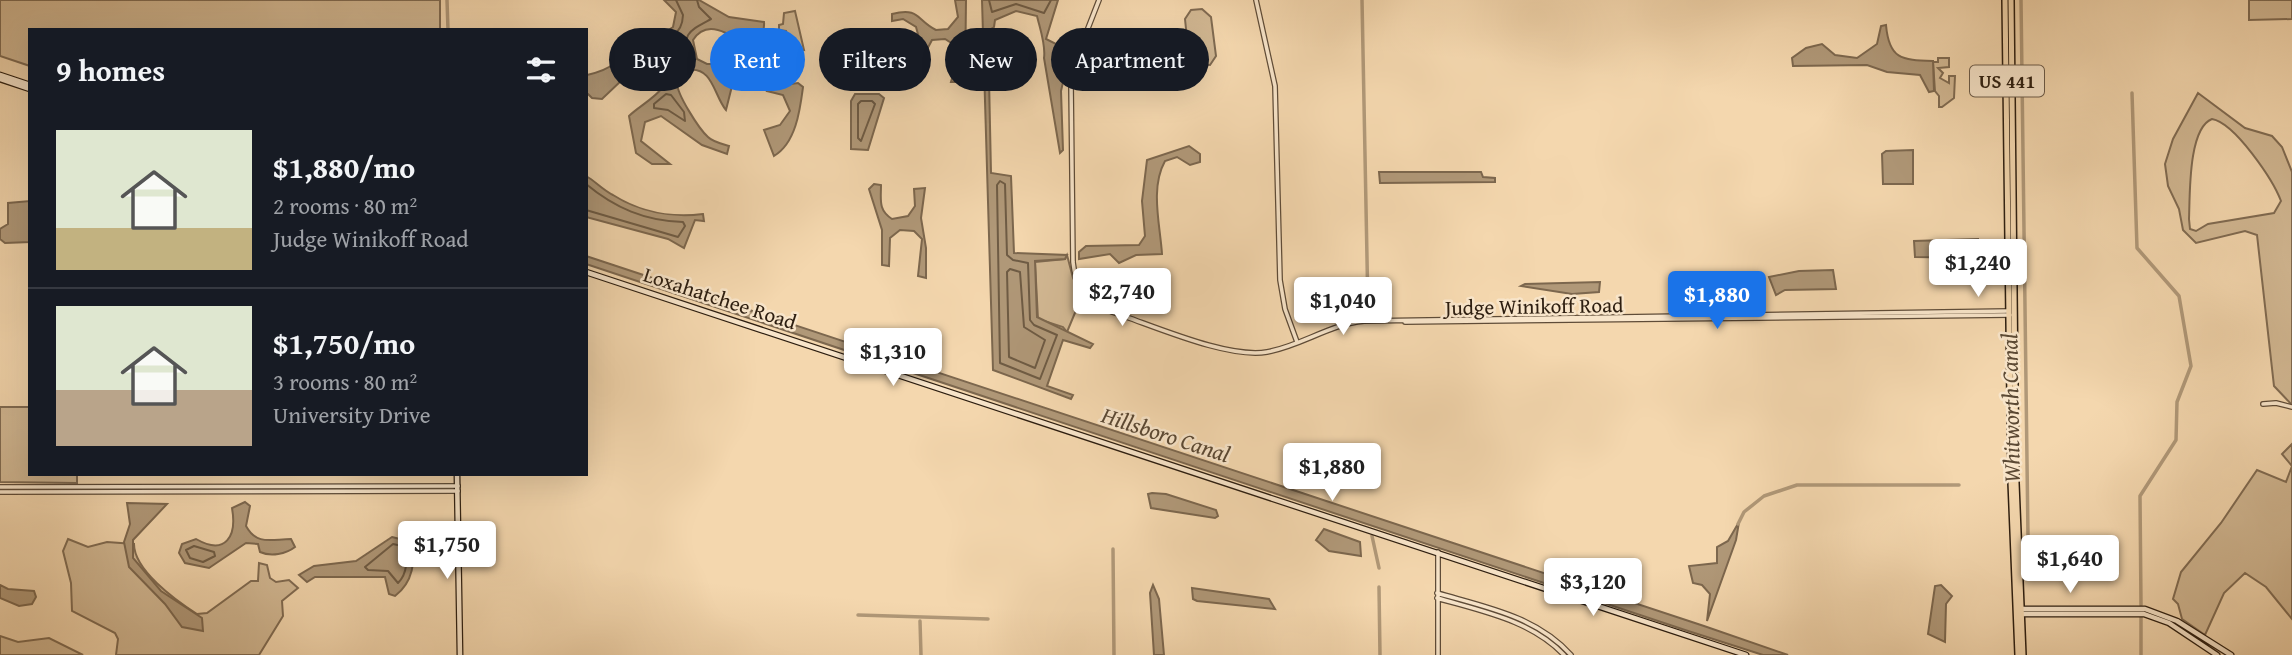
<!DOCTYPE html>
<meta charset="utf-8">
<style>
body{margin:0;font-family:"Gentium Book Plus",serif;background:#242831;color:#f1f3f6;height:100vh;display:flex;flex-direction:column;font-size:26px;white-space:nowrap}
*{box-sizing:border-box;margin:0}
p{font-size:23px;color:#9ea1a6}
.icon{flex:none;width:38px;height:38px;fill:none;stroke:currentColor;stroke-width:2;stroke-linecap:round;stroke-linejoin:round}
.map{position:relative;flex:1;overflow:hidden}
.sheet{position:absolute;left:28px;top:28px;width:560px;height:448px;display:flex;flex-direction:column;background:#171b24;border-radius:0px;box-shadow:0 7px 28px #0002}
.sheet>*{flex:none}
.top-card{position:absolute;left:609px;top:28px;width:665px;height:63px;display:flex;gap:14px}
.price{position:absolute;translate:-50% -60px;padding:0 16px;border-radius:7px;background:#fff;color:#222;font-size:23px;line-height:46px;filter:drop-shadow(0 2px 4px #0008)}
.price::after{content:'';position:absolute;left:50%;top:42px;width:21px;height:16px;margin-left:-10px;background:inherit;clip-path:polygon(0 0,100% 0,50% 100%)}
.price.selected{background:#1a73e8;color:#fff}
ul{padding:0;list-style:none}
li{display:flex;align-items:center;gap:21px;height:175px;padding:0 28px}
li+li{border-top:2px solid #363941}
li span{display:grid;place-items:center;flex:none;width:196px;height:140px;border-radius:0px;color:#555}
li>.icon{margin-inline-start:auto}
span .icon{width:84px;height:84px;fill:#fffc;stroke-width:1}
li b{font-size:30px}
h2{display:flex;justify-content:space-between;align-items:center;height:84px;padding:0 28px;font-size:30px}
.chip{padding:0 24px;border-radius:32px;background:#171b24;box-shadow:0 7px 28px #0002;font-size:24px;line-height:63px}
.chip.selected{background:#1a73e8;color:#fff}
.map>svg:first-child{display:block}
</style>
<div class="map">
<svg width="2292" height="655" viewBox="0 0 2292 655">
<rect width="100%" height="100%" fill="#f4d7ae"/>
<filter id="stains"><feTurbulence type="fractalNoise" baseFrequency=".00286" numOctaves="4"/><feColorMatrix values="0 0 0 0 .2 0 0 0 0 .09 0 0 0 0 .02 0 0 0 .5 -.17"/></filter>
<radialGradient id="worn" r=".72"><stop offset=".6" stop-color="#630" stop-opacity="0"/><stop offset="1" stop-color="#630" stop-opacity=".3"/></radialGradient>
<path fill="#d2b893" stroke="#806b52" stroke-width="2" fill-rule="evenodd" d="M0 0H440V30H30V66L0 56Z
M2249 0H2292V19L2249 20Z
M1202 9 1211 17 1216 56 1210 65 1194 64 1190 68 1185 19 1191 10Z
M795 11 804 50 791 48 786 31 779 30V25L783 24 784 13Z
M1938 58H1949V67L1938 68 1943 73 1940 78 1949 83V76H1955L1954 98 1942 107H1939V96L1935 91 1933 62H1938Z
M2198 93 2245 128 2272 136 2282 147 2292 172V405L2274 386 2257 235 2245 231 2196 243 2183 230 2179 209 2168 186 2165 164 2173 139ZM2212 119C2235 123 2273 180 2281 201L2274 213 2208 224 2196 231 2190 229 2189 219C2190 196 2188 128 2212 119Z
M1067 255 1073 278 1082 296 1067 332 1063 327 1038 319 1035 262 1065 259Z
M0 407H30V474H77V483L0 482Z
M2292 444V619L2266 587 2245 573 2224 593 2205 635 2182 619 2178 604 2173 599 2181 572 2221 523 2257 470 2286 482 2292 466 2282 454Z
M68 539 88 547 107 542 134 544C134 570 175 600 197 614L207 613 251 581H258L259 563 267 565 270 578 276 582 289 580 298 588 282 601 283 616 259 655H116L118 639 115 633 72 611 71 583 63 551Z
M0 636 18 642 49 638 83 655H0Z"/>
<path fill="#b09878" stroke="#7c674e" stroke-width="2" d="M664 0H699L729 17 764 22C765 30 759 49 757 57 741 42 710 13 693 40L697 59 707 64H718L734 78 726 110C714 96 713 66 688 70L677 82C676 93 699 129 708 137 713 142 722 144 729 146L727 154 702 145 661 116 645 122 641 141 670 164H652L636 153 629 116C643 102 677 88 665 65L657 58 643 60 602 99 592 98 587 93V75C615 69 621 59 636 37L663 34 673 27 676 12Z
M955 0H966L965 82H951L959 55 956 46 945 39 932 40 922 59 918 60 915 56 919 38 916 27 903 19 892 21V14C920 7 916 20 936 30L948 29 958 17Z
M982 0H1058L1046 39 1070 51 1061 91 1063 150 1060 153 1044 58C1046 45 1040 29 1037 16L1016 11 995 20 994 27 988 31 991 173 1011 176 1014 253 1067 255 1065 259 1035 261 1037 317 1093 344 1090 348 1063 340 1047 386 1073 395 1071 399 993 370Z
M1886 25C1889 59 1901 60 1933 61L1934 91 1929 92 1920 75 1887 72 1867 65 1793 66 1792 58 1806 48 1822 44 1835 55 1857 58 1877 44 1881 26Z
M798 83 803 87C800 110 796 143 774 156L764 130 780 125 790 111 783 95 767 91 769 87Z
M855 94H879L884 98 868 150 851 149V101Z
M1189 146 1200 154V162L1190 165 1177 157 1165 161C1150 188 1160 224 1162 254L1136 255 1119 263 1110 254 1079 259V252L1086 246 1139 245 1145 236 1142 201 1147 160Z
M1913 150V184H1883L1882 154 1886 151Z
M1379 172H1481L1483 177 1495 178V182L1380 183Z
M586 176C595 181 603 190 613 195 640 212 672 218 703 214L704 221 695 220 684 248 668 239 586 217Z
M874 184 881 185C881 200 878 210 892 219L908 216 915 206 914 189 925 188 921 218 926 248V278L918 276 922 239 914 231 900 230 890 238 889 266 882 265V230L869 189Z
M30 201V242L5 243 0 239V229L8 224V203Z
M1978 239 1979 258 1915 257 1914 241Z
M586 256 1704 626 1788 655H1763L1685 630 586 264Z
M1833 270 1836 289 1785 290 1776 295 1769 277 1799 271Z
M1600 282 1599 292 1572 294 1521 286 1525 284Z
M1748 291 1754 294 1755 304 1710 307V292Z
M1152 493 1166 494 1216 510 1218 516 1215 518 1151 508 1148 494Z
M245 502 250 506 246 526C257 546 272 539 291 539L295 547C286 554 271 557 260 552L258 544 246 543 209 568 185 563 179 553 182 544 196 539C226 556 237 536 232 508Z
M127 503 167 504 133 540V558L161 591 202 618 203 631 182 627 165 604 129 567 124 542 130 524Z
M1739 522 1736 540 1707 621 1710 594 1702 585 1693 583 1689 566 1717 563V547L1728 541Z
M1324 529 1360 542 1361 556 1329 551 1316 540Z
M392 537 408 541C418 560 412 583 395 596L389 594 385 577H315L307 582 299 575 314 566 356 561Z
M0 585 8 589 34 591 36 597 32 604 19 606 0 598Z
M1153 585 1159 599 1164 655H1154L1150 593Z
M1941 585 1952 596 1946 604 1945 642 1928 634 1935 586Z
M1192 588 1269 599 1275 609 1197 601 1193 599Z"/>
<g fill="none" stroke-linecap="round" stroke-linejoin="round">
<path stroke="#6e5b44" stroke-width="2" d="M676 0 683 15C682 41 661 39 641 42L637 49 640 53H663L677 68 689 61C681 33 689 31 711 19L699 7 697 0
M989 0 992 12 1016 4 1044 13 1051 0
M666 94 671 95 684 112 685 121 668 110 654 108V104Z
M861 101H872L875 104 861 141 858 138V104Z
M1000 181 1005 184 1007 255 1013 260 1028 263 1030 320 1034 325 1057 335 1040 379 1000 363 997 185Z
M586 184C615 208 645 221 683 222L685 226 678 237 586 210
M1010 269 1020 272 1024 327 1045 340 1035 368 1009 357 1007 272Z
M393 544 402 546C409 558 407 574 398 583L388 571 368 570 365 567Z
M194 546 214 552 215 556 203 562 190 558 186 550Z"/>
<path stroke="#b09878" stroke-width="3.5" d="M447 0 448 30
M1362 0 1368 310
M2021 0 2028 537
M2132 93 2137 248 2179 296 2191 366 2177 402 2176 440 2140 496 2141 605
M1738 524 1744 512 1764 496 1797 485H1959
M1372 536 1379 568
M1113 549 1114 655
M1379 587 1380 655
M858 615 988 619
M2141 616V655
M920 621 921 655"/>
<defs>
<path id="tertiary" d="M1099 0 1076 59 1071 83 1073 262C1075 286 1089 304 1112 312 1152 325 1227 359 1267 352 1301 346 1330 324 1364 321L2009 311
M1256 0 1275 86 1280 280 1285 309 1297 342
M1405 322 2010 315
M2263 404 2276 403 2292 407
M0 487 458 486
M0 492 458 491
M1438 552V655
M1437 593C1485 607 1536 616 1571 655
M1437 598C1481 611 1531 620 1564 655"/>
<path id="secondary" d="M0 75 30 85
M0 79 30 89
M586 272 1746 655
M457 474 460 655
M2020 609H2145L2177 621 2231 655
M2020 614H2144L2169 623 2217 655"/>
<path id="primary" d="M2005 0 2011 482 2018 655
M2011 0 2016 483 2023 655"/>
</defs>
<use href="#tertiary" stroke="#5f4c38" stroke-width="6"/>
<use href="#secondary" stroke="#2d1e10" stroke-width="7"/>
<use href="#primary" stroke="#2d1e10" stroke-width="8"/>
<use href="#tertiary" stroke="#f8e5ca" stroke-width="3.5"/>
<use href="#secondary" stroke="#f8e5ca" stroke-width="4.5"/>
<use href="#primary" stroke="#f4d7ae" stroke-width="5"/>
</g>
<g text-anchor="middle" dominant-baseline="central" stroke-width="5" stroke-linejoin="round" paint-order="stroke">
<rect fill="#f8e5ca" stroke="#6a5a48" stroke-width="2" x="1970" y="65.5" width="74" height="31" rx="5"/>
<g font-size="19" font-weight="bold" fill="#2d1e10">
<text x="2007" y="81">US 441</text>
</g>
<g font-size="21" fill="#2d1e10" stroke="#f8e5ca">
<text transform="translate(720 298) rotate(18)">Loxahatchee Road</text>
<text transform="translate(1534 306) rotate(-1)">Judge Winikoff Road</text>
</g>
<g font-size="23" font-style="italic" fill="#5b4934" stroke="#f8e5ca">
<text transform="translate(2010 408) rotate(-91)">Whitworth Canal</text>
<text transform="translate(1166 434) rotate(18)">Hillsboro Canal</text>
</g>
</g>
<rect width="100%" height="100%" filter="url(#stains)"/>
<rect width="100%" height="100%" fill="url(#worn)"/>
</svg>
<b class="price" style="left:1978px;top:299px">$1,240</b>
<b class="price" style="left:1122px;top:328px">$2,740</b>
<b class="price selected" style="left:1717px;top:331px">$1,880</b>
<b class="price" style="left:1343px;top:337px">$1,040</b>
<b class="price" style="left:893px;top:388px">$1,310</b>
<b class="price" style="left:1332px;top:503px">$1,880</b>
<b class="price" style="left:447px;top:581px">$1,750</b>
<b class="price" style="left:2070px;top:595px">$1,640</b>
<b class="price" style="left:1593px;top:618px">$3,120</b>
<div class="top-card">
<a class="chip">Buy</a>
<a class="chip selected">Rent</a>
<a class="chip">Filters</a>
<a class="chip">New</a>
<a class="chip">Apartment</a>
</div>
<section class="sheet">
<h2>9 homes<svg class="icon" aria-label="filters" viewBox="0 0 24 24"><path d="M4 7h16M4 17h16"/><circle cx="9" cy="7" r="2"/><circle cx="15" cy="17" r="2"/></svg></h2>
<ul>
<li><span style="background:linear-gradient(#dfe7d0 70%,#c2b280 0)"><svg class="icon" aria-label="home" viewBox="0 0 24 24"><path d="M3 11l9-7 9 7M6 9v11h12V9"/></svg></span><div><b>$1,880/mo</b><p>2 rooms · 80 m²</p><p>Judge Winikoff Road</p></div></li>
<li><span style="background:linear-gradient(#dfe7d0 60%,#b9a48a 0)"><svg class="icon" aria-label="home" viewBox="0 0 24 24"><path d="M3 11l9-7 9 7M6 9v11h12V9"/></svg></span><div><b>$1,750/mo</b><p>3 rooms · 80 m²</p><p>University Drive</p></div></li>
</ul>
</section>
</div>
